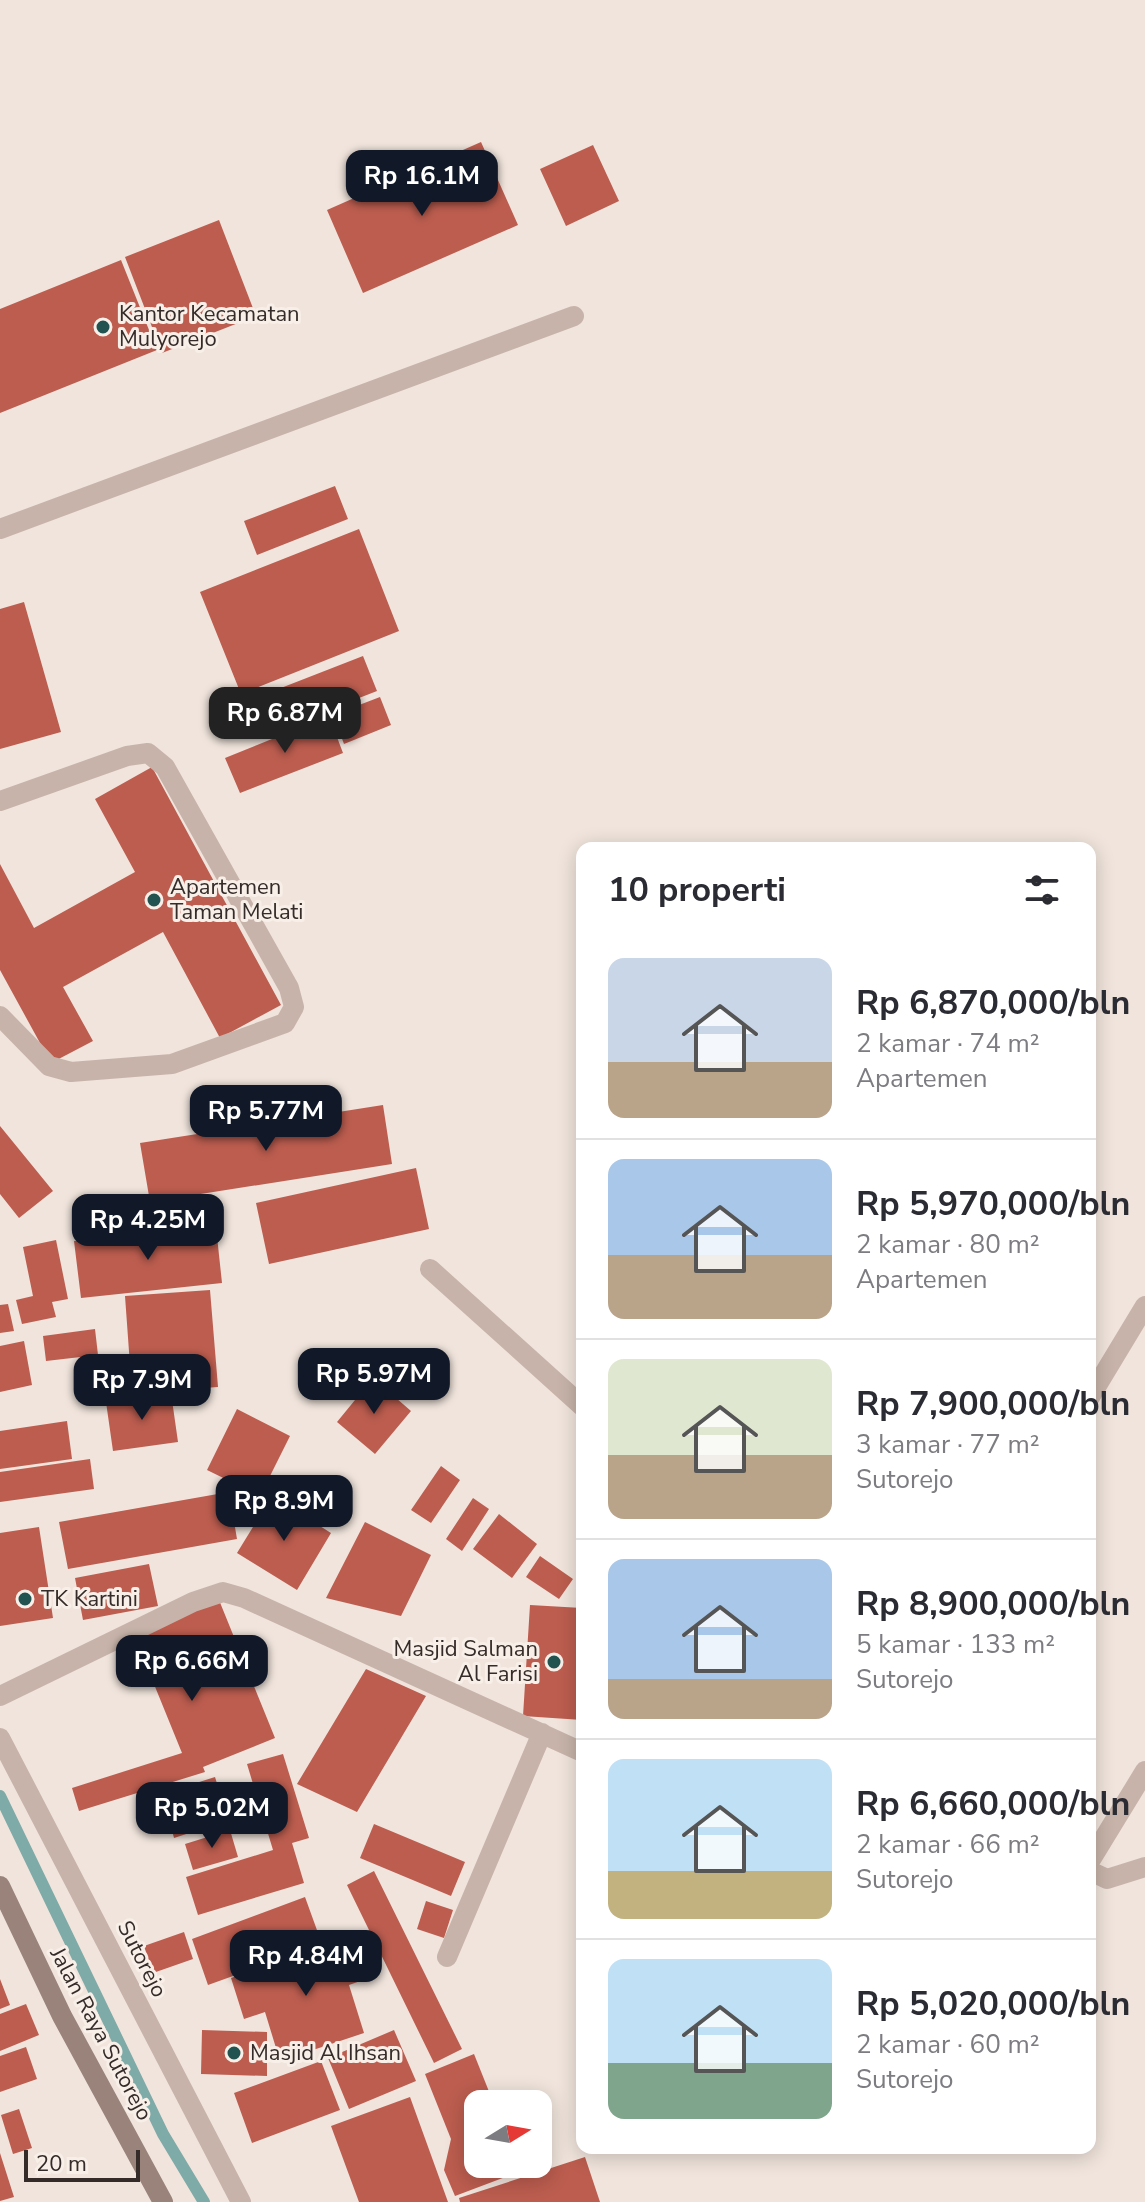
<!DOCTYPE html>
<html lang="id">
<meta charset="utf-8">
<style>
body{margin:0;font-family:"Nunito Sans",sans-serif;background:#f2f2f3;color:#2b2b33;height:100vh;display:flex;flex-direction:column;font-size:30px;white-space:nowrap}
*{box-sizing:border-box;margin:0}
p{font-size:26px;color:#7c7c81}
.icon{flex:none;width:44px;height:44px;fill:none;stroke:currentColor;stroke-width:2;stroke-linecap:round;stroke-linejoin:round}
.map{position:relative;flex:1;overflow:hidden}
.side{position:absolute;left:576px;top:842px;width:520px;height:1312px;display:flex;flex-direction:column;background:#fff;border-radius:16px;box-shadow:0 4px 20px #0003}
.side>*{flex:none}
.needle{width:52px;rotate:79deg}
.fabs{position:absolute;left:464px;top:2090px;display:grid;gap:16px}
.fabs a{display:grid;place-items:center;width:88px;height:88px;border-radius:16px;background:#fff;box-shadow:0 4px 20px #0003;font-size:40px}
.scale{position:absolute;left:24px;bottom:20px;width:116px;box-sizing:border-box;padding-left:8px;border:4px solid #352b28;border-top:0;font-size:22px;line-height:28px;white-space:nowrap;color:#352b28;-webkit-text-stroke:6px #f8efe8;paint-order:stroke}
.price{position:absolute;translate:-50% -68px;padding:0 18px;border-radius:16px;background:#111827;color:#fff;font-size:26px;line-height:52px;filter:drop-shadow(0 2px 4px #0008)}
.price::after{content:'';position:absolute;left:50%;top:48px;width:24px;height:18px;margin-left:-12px;background:inherit;clip-path:polygon(0 0,100% 0,50% 100%)}
.price.current{background:#222;color:#fff}
ul{padding:0;list-style:none}
li{display:flex;align-items:center;gap:24px;height:200px;padding:0 32px}
li+li{border-top:2px solid #e1e1e2}
li span{display:grid;place-items:center;flex:none;width:224px;height:160px;border-radius:16px;color:#555}
li>.icon{margin-inline-start:auto}
span .icon{width:96px;height:96px;fill:#fffc;stroke-width:1}
li b{font-size:34px}
h2{display:flex;justify-content:space-between;align-items:center;height:96px;padding:0 32px;font-size:34px}
.map>svg:first-child{display:block}
</style>
<div class="map">
<svg width="1145" height="2202" viewBox="0 0 1145 2202">
<rect width="100%" height="100%" fill="#f0e4dc"/>
<g fill="none" stroke-linecap="round" stroke-linejoin="round">
<path stroke="#7eaaa7" stroke-width="12" d="M0 1796 163 2134 204 2202"/>
</g>
<path fill="#bc5d4f" d="M481 142 518 225 363 293 327 210Z
M593 145 619 201 566 226 540 169Z
M219 220 256 316 162 353 125 257Z
M121 260 157 350 0 413V309Z
M335 486 348 519 257 555 244 521Z
M359 529 399 631 241 694 200 592Z
M24 602 61 732 0 749V609Z
M363 656 377 691 259 737 245 702Z
M380 697 391 725 344 744 333 715Z
M329 716 343 753 240 793 225 758Z
M152 767 281 1005 220 1038 163 932 63 987 93 1041 51 1063 0 970V864L34 928 135 872 95 799Z
M383 1105 392 1164 150 1202 140 1143Z
M0 1126 53 1191 19 1218 0 1194Z
M416 1168 429 1229 269 1264 256 1203Z
M216 1227 222 1283 81 1298 74 1241Z
M56 1240 68 1299 52 1302 56 1317 22 1324 16 1300 33 1296 23 1247Z
M210 1290 218 1387 132 1393 125 1296Z
M8 1304 14 1331 0 1333V1305Z
M95 1329 98 1355 46 1361 43 1336Z
M24 1341 32 1385 0 1392V1346Z
M373 1378 411 1411 375 1454 337 1422Z
M171 1393 178 1442 113 1451 106 1402Z
M237 1409 290 1436 260 1496 207 1470Z
M67 1421 72 1459 0 1469V1431Z
M90 1459 94 1489 0 1502V1472Z
M441 1466 460 1480 431 1523 411 1510Z
M229 1492 237 1539 68 1569 59 1522Z
M272 1496 331 1533 297 1590 237 1553Z
M473 1498 489 1509 462 1551 446 1539Z
M499 1514 537 1544 512 1578 473 1549Z
M365 1522 431 1555 401 1616 326 1598Z
M39 1527 53 1618 0 1626V1533Z
M540 1556 573 1579 559 1599 526 1577Z
M149 1564 158 1606 83 1620 75 1578Z
M219 1600 275 1738 203 1767 205 1772 79 1811 72 1788 182 1753 134 1635Z
M530 1605 582 1608V1720L523 1716Z
M366 1669 426 1696 357 1812 297 1784Z
M283 1754 309 1838 292 1843 304 1883 198 1915 186 1877 273 1850 247 1764Z
M215 1777 221 1796 161 1814 155 1796Z
M218 1804 223 1822 174 1838 169 1819Z
M374 1824 465 1862 451 1896 360 1858Z
M230 1830 238 1857 193 1870 185 1844Z
M374 1871 462 2049 434 2063 347 1885Z
M305 1897 322 1944 208 1985 192 1939Z
M426 1901 453 1910 444 1938 417 1929Z
M184 1932 193 1959 153 1973 144 1946Z
M353 1938 366 1979 349 1985 364 2033 280 2061 265 2012 244 2019 231 1978Z
M0 1979 10 2005 0 2009Z
M26 2004 39 2035 0 2051V2014Z
M202 2030 267 2032V2076L201 2074Z
M394 2030 416 2081 349 2109 328 2058Z
M26 2047 37 2079 0 2092V2056Z
M474 2054 494 2104H478V2164H527L529 2168 455 2196 444 2170 451 2139 425 2074Z
M321 2061 340 2110 252 2143 234 2093Z
M410 2097 448 2202H359L331 2126Z
M19 2109 32 2148 13 2154 1 2115Z
M0 2153 14 2197 0 2201Z
M585 2157 600 2202H460L459 2198Z"/>
<g fill="none" stroke-linecap="round" stroke-linejoin="round">
<path stroke="#c7b3a9" stroke-width="20" d="M0 801 127 756 148 753 165 767 289 988 294 1007 285 1023 172 1064 71 1072 49 1066 0 1016"/>
<path stroke="#c7b3a9" stroke-width="20" d="M0 529 574 316
M430 1269 582 1406
M1090 1397 1145 1306
M0 1696 193 1602 223 1592 244 1598 582 1752
M0 1738 241 2202
M1090 1861 1145 1771
M1090 1871 1107 1879 1145 1867
M447 1957 542 1733"/>
<path stroke="#9a837b" stroke-width="20" d="M0 1886 62 2016 163 2202"/>
</g>
<g fill="#225350" stroke="#f8efe8" stroke-width="3">
<circle cx="103" cy="327" r="8"/>
<circle cx="154" cy="900" r="8"/>
<circle cx="25" cy="1599" r="8"/>
<circle cx="554" cy="1662" r="8"/>
<circle cx="234" cy="2053" r="8"/>
</g>
<g text-anchor="middle" dominant-baseline="central" stroke-width="6" stroke-linejoin="round" paint-order="stroke">
<g font-size="22" fill="#352b28" stroke="#f8efe8" text-anchor="start">
<text x="119" y="314">Kantor Kecamatan<tspan x="119" dy="25">Mulyorejo</tspan></text>
<text x="170" y="887">Apartemen<tspan x="170" dy="25">Taman Melati</tspan></text>
<text x="41" y="1599">TK Kartini</text>
<text x="538" y="1649" text-anchor="end">Masjid Salman<tspan x="538" dy="25">Al Farisi</tspan></text>
<text x="250" y="2053">Masjid Al Ihsan</text>
</g>
<g font-size="22" fill="#352b28" stroke="#f8efe8">
<text transform="translate(142 1959) rotate(63)">Sutorejo</text>
<text transform="translate(101 2034) rotate(62)">Jalan Raya Sutorejo</text>
</g>
</g>
</svg>
<div class="fabs">
<a><svg class="needle" viewBox="-14 -14 28 28"><path d="M0-13l5 13h-10z" fill="#e53935"/><path d="M0 13l5-13h-10z" fill="#7c7c81"/></svg></a>
</div>
<div class="scale">20 m</div>
<b class="price" style="left:422px;top:218px">Rp 16.1M</b>
<b class="price current" style="left:285px;top:755px">Rp 6.87M</b>
<b class="price" style="left:266px;top:1153px">Rp 5.77M</b>
<b class="price" style="left:148px;top:1262px">Rp 4.25M</b>
<b class="price" style="left:374px;top:1416px">Rp 5.97M</b>
<b class="price" style="left:142px;top:1422px">Rp 7.9M</b>
<b class="price" style="left:284px;top:1543px">Rp 8.9M</b>
<b class="price" style="left:192px;top:1703px">Rp 6.66M</b>
<b class="price" style="left:212px;top:1850px">Rp 5.02M</b>
<b class="price" style="left:306px;top:1998px">Rp 4.84M</b>
<section class="side">
<h2>10 properti<svg class="icon" aria-label="filters" viewBox="0 0 24 24"><path d="M4 7h16M4 17h16"/><circle cx="9" cy="7" r="2"/><circle cx="15" cy="17" r="2"/></svg></h2>
<ul>
<li><span style="background:linear-gradient(#c9d6e8 65%,#b9a48a 0)"><svg class="icon" aria-label="home" viewBox="0 0 24 24"><path d="M3 11l9-7 9 7M6 9v11h12V9"/></svg></span><div><b>Rp 6,870,000/bln</b><p>2 kamar · 74 m²</p><p>Apartemen</p></div></li>
<li><span style="background:linear-gradient(#a9c7e8 60%,#b9a48a 0)"><svg class="icon" aria-label="home" viewBox="0 0 24 24"><path d="M3 11l9-7 9 7M6 9v11h12V9"/></svg></span><div><b>Rp 5,970,000/bln</b><p>2 kamar · 80 m²</p><p>Apartemen</p></div></li>
<li><span style="background:linear-gradient(#dfe7d0 60%,#b9a48a 0)"><svg class="icon" aria-label="home" viewBox="0 0 24 24"><path d="M3 11l9-7 9 7M6 9v11h12V9"/></svg></span><div><b>Rp 7,900,000/bln</b><p>3 kamar · 77 m²</p><p>Sutorejo</p></div></li>
<li><span style="background:linear-gradient(#a9c7e8 75%,#b9a48a 0)"><svg class="icon" aria-label="home" viewBox="0 0 24 24"><path d="M3 11l9-7 9 7M6 9v11h12V9"/></svg></span><div><b>Rp 8,900,000/bln</b><p>5 kamar · 133 m²</p><p>Sutorejo</p></div></li>
<li><span style="background:linear-gradient(#bfe0f5 70%,#c2b280 0)"><svg class="icon" aria-label="home" viewBox="0 0 24 24"><path d="M3 11l9-7 9 7M6 9v11h12V9"/></svg></span><div><b>Rp 6,660,000/bln</b><p>2 kamar · 66 m²</p><p>Sutorejo</p></div></li>
<li><span style="background:linear-gradient(#bfe0f5 65%,#7fa58c 0)"><svg class="icon" aria-label="home" viewBox="0 0 24 24"><path d="M3 11l9-7 9 7M6 9v11h12V9"/></svg></span><div><b>Rp 5,020,000/bln</b><p>2 kamar · 60 m²</p><p>Sutorejo</p></div></li>
</ul>
</section>
</div>
